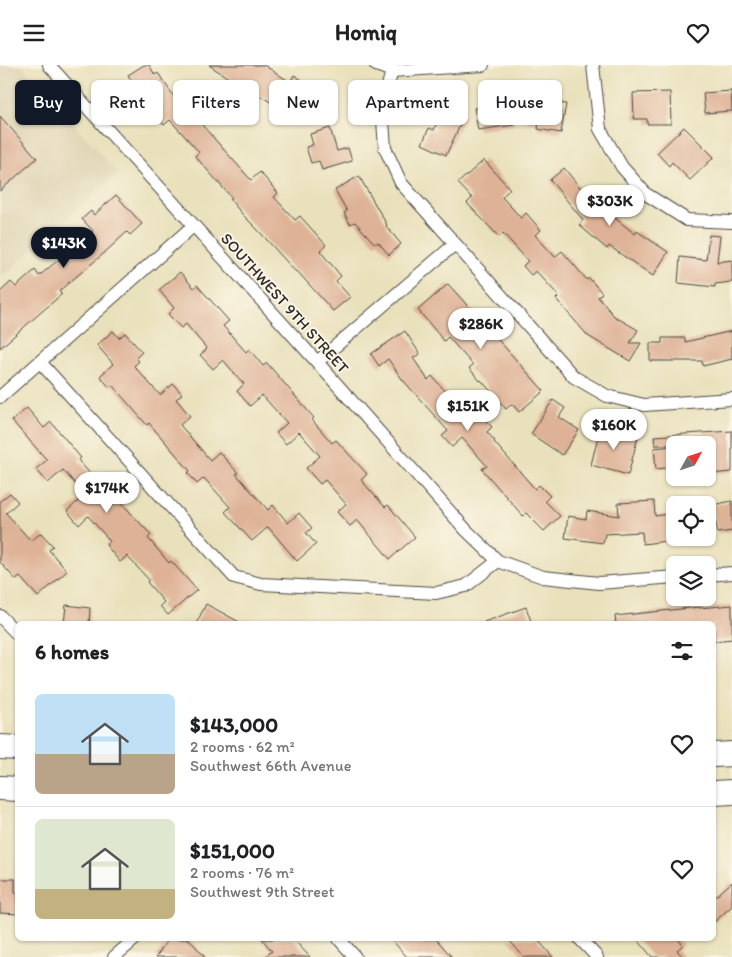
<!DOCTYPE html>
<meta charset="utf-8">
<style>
body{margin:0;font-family:Itim,sans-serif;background:#f2f2f2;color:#202124;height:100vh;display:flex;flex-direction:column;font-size:19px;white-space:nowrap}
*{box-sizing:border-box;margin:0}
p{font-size:16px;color:#757577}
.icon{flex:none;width:28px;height:28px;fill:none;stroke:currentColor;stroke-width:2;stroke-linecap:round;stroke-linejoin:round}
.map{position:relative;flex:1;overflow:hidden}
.details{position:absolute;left:15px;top:556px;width:701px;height:320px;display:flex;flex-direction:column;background:#fff;border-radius:8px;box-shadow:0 1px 4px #0004}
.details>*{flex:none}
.top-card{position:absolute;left:15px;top:15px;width:702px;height:45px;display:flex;gap:10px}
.needle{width:32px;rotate:50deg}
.controls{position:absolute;left:666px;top:371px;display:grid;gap:10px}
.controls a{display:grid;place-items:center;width:50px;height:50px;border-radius:8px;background:#fff;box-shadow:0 1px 4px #0004;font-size:25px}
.price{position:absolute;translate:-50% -42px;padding:0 11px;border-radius:18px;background:#fff;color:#222;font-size:16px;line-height:32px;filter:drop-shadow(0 1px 2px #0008)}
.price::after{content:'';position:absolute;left:50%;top:30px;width:15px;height:11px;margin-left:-8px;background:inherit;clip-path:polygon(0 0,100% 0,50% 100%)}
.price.on{background:#111827;color:#fff}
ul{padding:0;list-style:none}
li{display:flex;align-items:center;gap:15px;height:125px;padding:0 20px}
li+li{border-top:1px solid #e0e0e0}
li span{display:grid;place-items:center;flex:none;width:140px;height:100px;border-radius:8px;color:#555}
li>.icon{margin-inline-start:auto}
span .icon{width:60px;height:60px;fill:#fffc;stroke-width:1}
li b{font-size:21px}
h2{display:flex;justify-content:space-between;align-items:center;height:60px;padding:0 20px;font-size:21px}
.tag{padding:0 18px;border-radius:8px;background:#fff;box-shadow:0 1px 4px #0004;font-size:18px;line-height:45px}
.tag.on{background:#111827;color:#fff}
header{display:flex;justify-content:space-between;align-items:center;height:65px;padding:0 20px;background:#fff;font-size:22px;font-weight:800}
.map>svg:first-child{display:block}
</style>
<header><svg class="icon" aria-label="menu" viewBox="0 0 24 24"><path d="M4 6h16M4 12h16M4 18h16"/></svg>Homiq<svg class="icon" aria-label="heart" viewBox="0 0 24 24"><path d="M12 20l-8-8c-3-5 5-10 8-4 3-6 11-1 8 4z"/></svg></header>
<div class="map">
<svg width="732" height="892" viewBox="0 0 732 892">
<rect width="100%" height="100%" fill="#fcf5e5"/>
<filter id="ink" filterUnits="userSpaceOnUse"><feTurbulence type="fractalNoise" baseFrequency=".02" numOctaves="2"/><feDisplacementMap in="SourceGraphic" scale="10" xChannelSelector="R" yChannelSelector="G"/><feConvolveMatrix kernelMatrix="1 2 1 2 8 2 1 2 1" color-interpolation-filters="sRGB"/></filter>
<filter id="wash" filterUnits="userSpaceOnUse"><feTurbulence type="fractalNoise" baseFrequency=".0096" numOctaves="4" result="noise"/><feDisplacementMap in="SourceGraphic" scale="20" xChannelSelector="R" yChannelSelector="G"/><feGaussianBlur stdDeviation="1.12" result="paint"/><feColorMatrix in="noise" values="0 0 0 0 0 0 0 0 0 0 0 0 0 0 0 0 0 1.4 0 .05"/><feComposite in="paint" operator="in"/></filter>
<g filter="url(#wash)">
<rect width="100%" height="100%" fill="#e9e1bc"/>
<path fill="#ded4b4" d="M0 0H21L118 108 0 213Z"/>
<g id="blocks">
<path fill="#deb296" d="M144 0H149L155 10 158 8 177 36 183 31 206 57 202 60 251 115 260 107 278 128 274 132 295 155 300 151 326 180 320 186 341 211 336 216 350 232 333 246 297 206 296 207 257 164 242 149 230 134 232 133 195 91 199 87 170 55 164 60 148 43 128 10Z
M209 0H264L290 17 294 10 319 26 321 23 333 30 318 53 300 42 294 51 257 29 255 31Z
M731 26 732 46 705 48 703 28Z
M670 27 671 59H647V54H634L633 28Z
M531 34 566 39 561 68 538 64 539 57 528 58Z
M510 38 514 60 478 65 474 43Z
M444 40 465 50 446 90 422 79 429 63 434 65Z
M0 51 37 93 0 126Z
M684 62 714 92 690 115 672 97 669 101 657 88Z
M330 63 337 86 348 83 352 96 322 105 319 96 311 98 306 82 313 80 310 69Z
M484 95 510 124 502 132 521 153 526 148 541 165 535 170 555 192 562 186 587 215 589 213 602 228 598 232 614 251 638 265 630 278H641L630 296 588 271 556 234 559 231 536 206 531 210 523 201 528 196 503 168 499 172 467 138 472 133 458 118Z
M564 103 587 131 635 169 637 166 668 187 653 211 609 181 607 184 579 160 583 155 550 115Z
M359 111 387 160 386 161 401 179 389 190 378 177 375 179 355 157 350 159 344 148 347 146 335 125Z
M116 130 142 159 130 170 127 167 102 190 59 226 62 229 0 283V227L11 217 16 222 35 205 39 211 93 166 82 154 91 146 94 150Z
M709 170 720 171 717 197 732 195V217L715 219V222L678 218 680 192 706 195Z
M180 207 194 223 197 220 229 256 223 261 246 287 249 284 263 301 267 298 314 353 312 355 332 378 336 375 367 409 361 415 385 442 388 440 415 472 390 494 357 455 350 461 337 447 346 439 325 415 320 419 306 403 320 391 299 367 286 379 276 368 287 358 262 330 250 341 237 326 244 319 223 295 213 304 200 290 207 284 186 259 181 263 168 249 174 243 159 225Z
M448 219 544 326 519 347 512 339 506 344 481 315 480 316 469 303 473 300 448 272 444 276 418 245Z
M113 266 119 273 125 268 142 287 136 293 139 296 134 301 160 330 173 319 182 329 176 334 190 351 180 360 210 395 219 387 238 408 236 409 268 445 273 440 288 458 299 448 312 463 306 468 316 479 297 496 268 462 252 476 225 447 230 442 204 413 197 419 188 408 190 406 149 358 147 360 112 320 109 322 100 311 113 299 97 280Z
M405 266 420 289 413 293 428 315 432 311 466 350 474 343 492 362 487 367 495 376 494 377 535 424 539 420 550 431 545 436 560 451 544 466 526 448 523 451 482 404 487 401 462 373 452 382 442 371 448 366 402 314 388 294 379 301 371 289Z
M732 266V294L703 301 702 296H650V278H662V273H685V277Z
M553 335 565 343 559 352 579 365 562 390 531 369Z
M27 343 44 363 51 357 81 393 78 395 93 412 90 414 113 440 119 435 151 470 148 473 169 498 171 496 197 525 168 550 160 541 164 537 147 517 149 515 127 491 120 497 106 480 110 476 88 451 79 460 67 446 85 430 63 405 48 418 36 404 47 395 12 356Z
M600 363 617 368 618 366 638 372 628 410 591 400Z
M732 366V407L710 409 708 380H655L654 371Z
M675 381V402L656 404 654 383Z
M10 428 18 437 6 448 31 476 41 468 53 481 49 485 67 506 38 532 20 512 16 515 0 497V436Z
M654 436 655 451 675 448V475L643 479 642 467 605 469 603 478 565 473 568 451 586 454 587 446 619 451 618 438Z
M732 436V466L718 468 712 440Z
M206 539 243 559H196Z
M66 540 90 543 89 559H64Z
M732 540V574L714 576V559H616L615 551 699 542V543Z
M526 542 532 559H485L484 557Z
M0 814H15V828H18V849L0 848Z
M732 817V841L714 857V833Z
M168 874H189L205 892H156Z
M262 874H293L310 892H265L272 886Z
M391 874H436L452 892H407Z
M508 874H537L553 892H524Z
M637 874H678L683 880 677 885 683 892H652Z"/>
</g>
</g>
<g filter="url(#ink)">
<use href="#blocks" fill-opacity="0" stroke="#484641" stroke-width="1"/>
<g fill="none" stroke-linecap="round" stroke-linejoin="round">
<defs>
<path id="minor" d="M49 0 317 297 466 465 498 496 543 512 599 518 675 512
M376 0 392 6 382 42 385 83 401 118 574 312 607 331 644 340 732 334
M593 0 600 64 622 102 646 129 687 155 732 157
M392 6 483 0
M40 297 234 512 261 519 436 528 466 521 498 496
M317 297 455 179
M0 332 193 161
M708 510 732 508
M0 551 18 570
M339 874 355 892
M580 874 597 892
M114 892 135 874"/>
<path id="motorway" d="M0 682 18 683
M714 690 732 689
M0 723 18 724
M714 728 732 727"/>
</defs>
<use href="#minor" stroke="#484641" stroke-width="14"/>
<use href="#motorway" stroke="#484641" stroke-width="26"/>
<use href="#minor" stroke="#fff" stroke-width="12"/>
<use href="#motorway" stroke="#fff" stroke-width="24"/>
</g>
</g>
<g text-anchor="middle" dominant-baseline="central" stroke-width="4" stroke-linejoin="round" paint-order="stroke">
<g font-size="16" fill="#2b2b2b" stroke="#fcf5e5">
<text transform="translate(285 238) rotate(48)">SOUTHWEST 9TH STREET</text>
</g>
</g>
</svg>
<div class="controls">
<a><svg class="needle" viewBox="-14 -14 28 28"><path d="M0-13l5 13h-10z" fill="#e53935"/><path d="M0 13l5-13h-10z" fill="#757577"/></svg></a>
<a><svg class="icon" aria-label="locate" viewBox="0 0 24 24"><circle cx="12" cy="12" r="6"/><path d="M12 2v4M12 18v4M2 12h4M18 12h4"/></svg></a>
<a><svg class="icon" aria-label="layers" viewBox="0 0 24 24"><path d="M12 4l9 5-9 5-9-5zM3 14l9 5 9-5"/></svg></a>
</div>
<b class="price" style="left:610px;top:162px">$303K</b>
<b class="price on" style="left:64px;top:204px">$143K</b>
<b class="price" style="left:481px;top:285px">$286K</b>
<b class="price" style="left:468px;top:367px">$151K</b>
<b class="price" style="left:614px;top:386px">$160K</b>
<b class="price" style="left:107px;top:449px">$174K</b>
<div class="top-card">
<a class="tag on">Buy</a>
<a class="tag">Rent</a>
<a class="tag">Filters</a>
<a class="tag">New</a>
<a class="tag">Apartment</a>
<a class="tag">House</a>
</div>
<section class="details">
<h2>6 homes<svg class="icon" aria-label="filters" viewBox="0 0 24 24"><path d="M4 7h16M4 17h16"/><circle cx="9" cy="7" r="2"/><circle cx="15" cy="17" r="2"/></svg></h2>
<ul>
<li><span style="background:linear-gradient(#bfe0f5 60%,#b9a48a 0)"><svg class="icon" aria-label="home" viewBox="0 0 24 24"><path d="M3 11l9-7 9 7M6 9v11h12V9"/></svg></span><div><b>$143,000</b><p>2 rooms · 62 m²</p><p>Southwest 66th Avenue</p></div><svg class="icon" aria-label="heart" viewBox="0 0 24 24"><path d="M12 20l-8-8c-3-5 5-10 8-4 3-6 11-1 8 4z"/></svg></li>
<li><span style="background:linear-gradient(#dfe7d0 70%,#c2b280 0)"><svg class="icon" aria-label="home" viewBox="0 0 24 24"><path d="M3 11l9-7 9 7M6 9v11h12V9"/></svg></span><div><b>$151,000</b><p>2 rooms · 76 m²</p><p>Southwest 9th Street</p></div><svg class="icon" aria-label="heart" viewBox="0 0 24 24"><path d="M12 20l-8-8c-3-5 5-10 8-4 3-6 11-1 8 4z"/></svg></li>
</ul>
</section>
</div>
